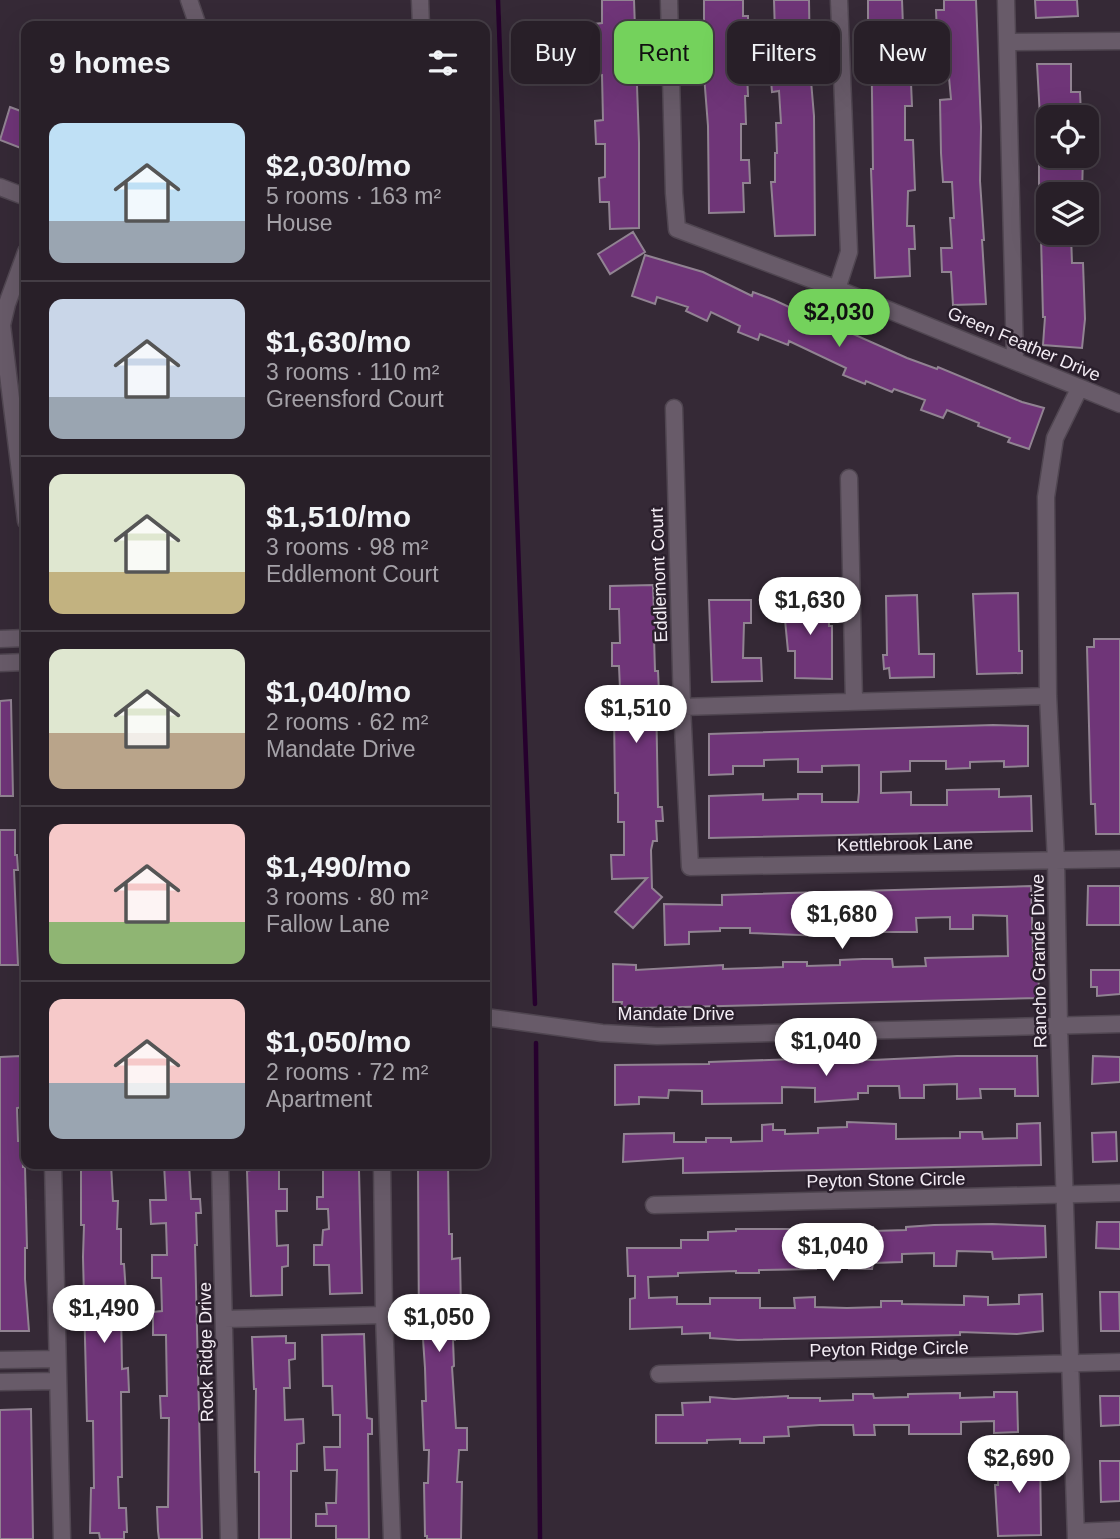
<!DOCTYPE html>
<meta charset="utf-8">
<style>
body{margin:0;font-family:Arial,sans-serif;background:#342c34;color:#f1f3f6;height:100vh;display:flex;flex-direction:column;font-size:26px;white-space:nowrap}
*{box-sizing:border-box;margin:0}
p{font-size:23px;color:#a5a2a8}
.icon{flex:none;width:38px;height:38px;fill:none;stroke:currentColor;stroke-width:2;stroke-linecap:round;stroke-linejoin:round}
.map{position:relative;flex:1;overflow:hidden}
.side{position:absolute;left:21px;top:21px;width:469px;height:1148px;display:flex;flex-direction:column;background:#281f28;border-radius:14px;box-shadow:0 7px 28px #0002,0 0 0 2px #443d45}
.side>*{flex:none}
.hud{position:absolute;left:511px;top:21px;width:504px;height:63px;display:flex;gap:14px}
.buttons{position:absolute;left:1036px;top:105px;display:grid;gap:14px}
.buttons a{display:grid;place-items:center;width:63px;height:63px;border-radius:14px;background:#281f28;box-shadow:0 7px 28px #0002,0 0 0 2px #443d45;font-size:35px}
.price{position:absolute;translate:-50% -60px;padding:0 16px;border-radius:24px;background:#fff;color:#222;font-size:23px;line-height:46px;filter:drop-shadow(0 2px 4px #0008)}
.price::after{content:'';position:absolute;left:50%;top:42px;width:21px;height:16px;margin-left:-10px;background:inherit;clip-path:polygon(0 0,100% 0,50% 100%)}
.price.on{background:#74d25c;color:#111}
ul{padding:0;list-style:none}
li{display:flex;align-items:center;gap:21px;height:175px;padding:0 28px}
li+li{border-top:2px solid #443d45}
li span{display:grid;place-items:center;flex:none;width:196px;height:140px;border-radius:14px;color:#555}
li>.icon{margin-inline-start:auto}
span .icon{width:84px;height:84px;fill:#fffc;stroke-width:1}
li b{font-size:30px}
h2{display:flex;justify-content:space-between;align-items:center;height:84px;padding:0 28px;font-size:30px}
.chip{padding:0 24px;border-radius:14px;background:#281f28;box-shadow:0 7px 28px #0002,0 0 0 2px #443d45;font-size:24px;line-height:63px}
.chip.on{background:#74d25c;color:#111}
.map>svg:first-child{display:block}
</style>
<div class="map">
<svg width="1120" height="1539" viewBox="0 0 1120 1539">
<rect width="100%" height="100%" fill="#352936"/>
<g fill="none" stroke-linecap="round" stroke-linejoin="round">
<path stroke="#26002d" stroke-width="4.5" d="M498 0 535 1004
M536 1043 540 1539"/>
</g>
<path fill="#6f3578" stroke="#918392" stroke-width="2" d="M602 0H634L639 143V228L610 229 609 202H600L599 178 605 177V144H596L595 121 603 120 602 75H596L594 24 602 23Z
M704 0H743V16H748V37H739L741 74 747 73 748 96H745L746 124H741V160H749L750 183H743L744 212 709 213 708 126 704 75Z
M774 0H809L810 69 814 116 815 235 775 236 771 182H775V153H777L776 123H781L779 91 772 92 770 68H776Z
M868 0H902L903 26H907L908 49H903L904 83H911L912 106H905V140H913L915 190 908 191 907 226H914L915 249H909L910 276 875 278 871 169H873L871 20H868Z
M944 0H976L981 127 980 181 984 240H982L986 304 953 305 951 272H942L941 248H952L950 218H954L952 182H943L941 153 940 100 951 99 945 34H937L936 10H944Z
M1035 0H1077L1078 16 1036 18Z
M1037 64H1071V92H1080L1081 115 1040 117Z
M10 107 26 113V150L0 140Z
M1039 156H1083L1082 194H1039Z
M633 232 645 252 610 274 598 254Z
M1071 235 1072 263H1083L1085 319 1082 348 1043 345 1045 317H1043L1041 236Z
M645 255 703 272 752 296 753 292 774 300 800 312 799 315 831 329 833 325 907 358 937 369 938 367 1022 402 1044 408 1029 449 1008 442 1010 438 978 426 979 423 947 410 943 418 921 410 925 400 894 389 892 392 866 381 865 384 843 375 846 368 789 341 788 345 760 334 758 340 738 332 740 326 711 312 707 321 686 311 688 307 657 297 655 304 632 296Z
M653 585 654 613H657V637H654L655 671H658L659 693H656L658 807H662L663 821H656L657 841H653L651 850 652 888 662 897 633 928 615 912 647 878 612 879 611 855H624V822H618V793H615L614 712H621L619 666H612V643H620L619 609H610V586Z
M1018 593 1019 651H1022V673L977 674 973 594Z
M917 595 919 654H934V677L890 678 889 668 884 669 883 655H887L886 596Z
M828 597 829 626H832V679L795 678V651H788L783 599Z
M709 600H751V623H744L743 658H761L762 681 712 682Z
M1094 639H1120V834H1096L1095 804H1091L1087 647H1094Z
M11 700 13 796H0V701Z
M993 725 1028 726V766L1004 767V761L970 762V768L946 769V761H910V771L881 772V793L911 792V805H947V790L999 789V797L1031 796 1032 831 709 838V796L763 794V800L798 799V794H822V802H858L859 792V765L822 766V772H798V759L764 760V766H733V774L709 775V734Z
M0 830H15V855H17L18 870H14L18 965H0Z
M1031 886 1033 951H1038L1039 998 641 1008 621 1007 622 1002H613V964L636 965V970L723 965V969L783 967V962H807V966L840 965V960L863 959H892L893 967 926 966 925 958 1008 956 1007 916 973 915V929H950V917L916 918 917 932H865V919L833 918 834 928H823L824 936 750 933V928H720V931L689 932V944L665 945 664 904 722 905V895Z
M1088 886H1120V925H1087Z
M1091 970H1120V994L1097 996V987H1091Z
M20 1056 23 1107 17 1108 18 1141H22L23 1167H25L27 1248H25V1279L29 1331H0V1057Z
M957 1056H1037L1038 1096H1015V1089H980L981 1098 957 1099V1084L924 1085V1098H900L899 1086H868V1093H858V1099L815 1102V1088L782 1087V1103L702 1104V1091L669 1090 668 1098 639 1097V1104L615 1105V1065L709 1064V1062L797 1059 873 1060Z
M1093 1056 1120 1057V1082L1092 1084Z
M847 1122 896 1124V1139L960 1138V1132H982L983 1139 1017 1138V1124L1040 1123 1041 1165 683 1173V1158L623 1162 624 1134 674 1133V1142H706V1138H731V1142L762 1141V1125L773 1124V1130H785V1134L818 1133V1128L847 1127Z
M1116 1132 1117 1161 1093 1162 1092 1133Z
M81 1164H111L113 1201H118L117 1229H121V1264H124L127 1308H121L122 1369 128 1368 129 1392H121L122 1477H118L119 1508H126L127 1532H124V1539H100L99 1533H90L91 1488H94L93 1421H87L83 1257 84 1225H81Z
M164 1164H189L191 1199H200L201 1213H196L197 1245H195L202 1539H159L158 1531 157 1507H168L169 1418H161L160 1396H167L166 1335H153V1312L162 1311 161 1278H152V1255H167L166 1223 151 1224 150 1200H166Z
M251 1164H279V1189H287V1211H276L277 1246 288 1245V1266L282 1267V1295L251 1296 247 1171 251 1170Z
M323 1164H356V1170H359L362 1293 330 1294 329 1265H314V1245H322L323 1230 329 1229 328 1209H317V1197H323Z
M418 1164H448L449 1234H452V1259L460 1258 461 1310H456L455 1340H453L454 1366 452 1367 456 1428H467V1450H459L457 1482H462L461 1539H427V1536H425L424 1483H428L429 1450H424L422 1401H426L425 1368 423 1339H419Z
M1097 1222H1120V1249L1096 1248Z
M992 1224 1045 1226 1046 1257 993 1259 992 1252 957 1251 956 1266H934V1253L902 1254V1262L873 1263 872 1269H849V1258L816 1259V1269L759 1270V1273H736V1271L678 1273V1276L648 1277 649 1298 677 1297V1304H710V1298H760V1308H795L794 1298 815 1297V1307L847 1308 881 1307V1301H902V1304L964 1305V1296L988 1297V1305L1019 1304V1295L1042 1294 1043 1331 1017 1334 960 1332V1335L738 1340 710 1338V1333L682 1334V1327L630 1329V1299L635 1298V1276H628L627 1248H681V1240H708V1232L736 1231V1229H815V1231H850V1227H873V1231L906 1230V1227L934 1225Z
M1100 1292H1119L1120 1331H1101Z
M364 1334 367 1418 372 1419V1434H368L369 1539H336V1526H316V1514H327L326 1503H336L337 1470H325L324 1447H340V1415H333L332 1386H323L322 1335Z
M286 1336V1343H295V1359L289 1360 290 1388H284L285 1420 303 1419 304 1443 297 1444V1471H291V1539H259V1472H255V1458L256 1389H254L252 1337Z
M994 1392H1017L1018 1432 994 1433V1421L961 1422V1434H909V1425H874L875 1435H854L853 1425H820L788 1427 789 1436 764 1437V1443H740V1439L707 1440V1443H656V1415H683L682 1403 710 1402V1397L734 1399 788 1396V1398H820V1401L853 1400V1394H873L874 1398 908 1397V1394L960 1393V1398L994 1397Z
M1100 1396H1120V1425L1101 1426Z
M31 1409 33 1539H0V1410Z
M1040 1453 1041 1535 998 1536 995 1485H998V1454Z
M1100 1461H1120V1501L1101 1502Z"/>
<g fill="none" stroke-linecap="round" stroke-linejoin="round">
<defs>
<path id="minor" d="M189 0 198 26
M420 0 421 26
M669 0 674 193 677 229 837 289 1120 404
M1006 0 1015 360
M1007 42 1120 41
M0 187 26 197
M26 252 7 304 2 325 26 521
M837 289 849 252 839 0
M674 408 682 707 690 867 1120 859
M849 478 854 702
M0 639 26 638
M0 663 26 662
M682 707 1048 696
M485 1017 602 1033 657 1036 1120 1024
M53 1164 62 1539
M220 1164 229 1539
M382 1164 384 1315 392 1539
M654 1205 1120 1193
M224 1319 384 1315
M0 1360 57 1359
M659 1374 1120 1362
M0 1382 57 1381
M1076 1532 1120 1530
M1076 1539 1059 1026 1056 861 1048 696 1046 497 1055 438 1079 389"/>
</defs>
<use href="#minor" stroke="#504651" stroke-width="19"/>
<use href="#minor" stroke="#685b69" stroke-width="16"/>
</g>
<g text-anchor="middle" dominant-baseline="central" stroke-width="5" stroke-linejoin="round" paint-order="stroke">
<g font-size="18" fill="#f3ecf4" stroke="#2a1f2c">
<text transform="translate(1024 344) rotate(23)">Green Feather Drive</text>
<text transform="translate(659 575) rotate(-92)">Eddlemont Court</text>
<text transform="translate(905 844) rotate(-1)">Kettlebrook Lane</text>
<text transform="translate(1039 961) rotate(-91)">Rancho Grande Drive</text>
<text x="676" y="1014">Mandate Drive</text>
<text transform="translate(886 1180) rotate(-1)">Peyton Stone Circle</text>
<text transform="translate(889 1349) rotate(-1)">Peyton Ridge Circle</text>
<text transform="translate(206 1352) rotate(-91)">Rock Ridge Drive</text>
</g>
</g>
</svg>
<div class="buttons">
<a><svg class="icon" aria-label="locate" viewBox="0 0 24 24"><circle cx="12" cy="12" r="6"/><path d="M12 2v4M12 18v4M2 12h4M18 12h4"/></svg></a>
<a><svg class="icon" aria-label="layers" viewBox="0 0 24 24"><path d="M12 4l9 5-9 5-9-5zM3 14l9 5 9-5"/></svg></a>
</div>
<b class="price on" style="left:839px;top:349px">$2,030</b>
<b class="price" style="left:810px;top:637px">$1,630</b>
<b class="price" style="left:636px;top:745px">$1,510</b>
<b class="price" style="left:842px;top:951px">$1,680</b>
<b class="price" style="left:826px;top:1078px">$1,040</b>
<b class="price" style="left:833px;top:1283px">$1,040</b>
<b class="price" style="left:104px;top:1345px">$1,490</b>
<b class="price" style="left:439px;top:1354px">$1,050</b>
<b class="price" style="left:1019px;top:1495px">$2,690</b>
<div class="hud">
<a class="chip">Buy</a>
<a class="chip on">Rent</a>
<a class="chip">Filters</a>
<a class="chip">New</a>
</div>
<section class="side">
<h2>9 homes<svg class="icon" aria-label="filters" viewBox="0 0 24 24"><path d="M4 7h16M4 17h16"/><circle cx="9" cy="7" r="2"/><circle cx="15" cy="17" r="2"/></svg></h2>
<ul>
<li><span style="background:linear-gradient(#bfe0f5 70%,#9aa5b1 0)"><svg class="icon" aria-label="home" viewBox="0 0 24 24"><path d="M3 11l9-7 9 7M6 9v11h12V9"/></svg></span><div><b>$2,030/mo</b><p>5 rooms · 163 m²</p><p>House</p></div></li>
<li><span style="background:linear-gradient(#c9d6e8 70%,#9aa5b1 0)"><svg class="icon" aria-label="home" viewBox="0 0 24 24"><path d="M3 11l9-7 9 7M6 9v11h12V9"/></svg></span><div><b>$1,630/mo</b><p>3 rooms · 110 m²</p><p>Greensford Court</p></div></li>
<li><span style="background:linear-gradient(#dfe7d0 70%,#c2b280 0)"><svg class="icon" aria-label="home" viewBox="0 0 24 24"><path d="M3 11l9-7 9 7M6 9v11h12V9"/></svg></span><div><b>$1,510/mo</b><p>3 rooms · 98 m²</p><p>Eddlemont Court</p></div></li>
<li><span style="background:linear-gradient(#dfe7d0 60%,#b9a48a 0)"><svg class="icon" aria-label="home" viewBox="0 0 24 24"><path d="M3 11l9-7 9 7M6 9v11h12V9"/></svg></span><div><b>$1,040/mo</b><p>2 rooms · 62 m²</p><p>Mandate Drive</p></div></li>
<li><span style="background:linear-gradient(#f6c9c9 70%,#8fb573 0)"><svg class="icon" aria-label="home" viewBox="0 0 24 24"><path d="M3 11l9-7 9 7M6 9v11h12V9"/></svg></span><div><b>$1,490/mo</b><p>3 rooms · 80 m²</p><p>Fallow Lane</p></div></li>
<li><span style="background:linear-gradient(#f6c9c9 60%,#9aa5b1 0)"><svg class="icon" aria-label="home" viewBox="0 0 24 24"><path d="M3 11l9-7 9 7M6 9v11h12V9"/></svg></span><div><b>$1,050/mo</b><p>2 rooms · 72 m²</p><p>Apartment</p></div></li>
</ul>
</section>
</div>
